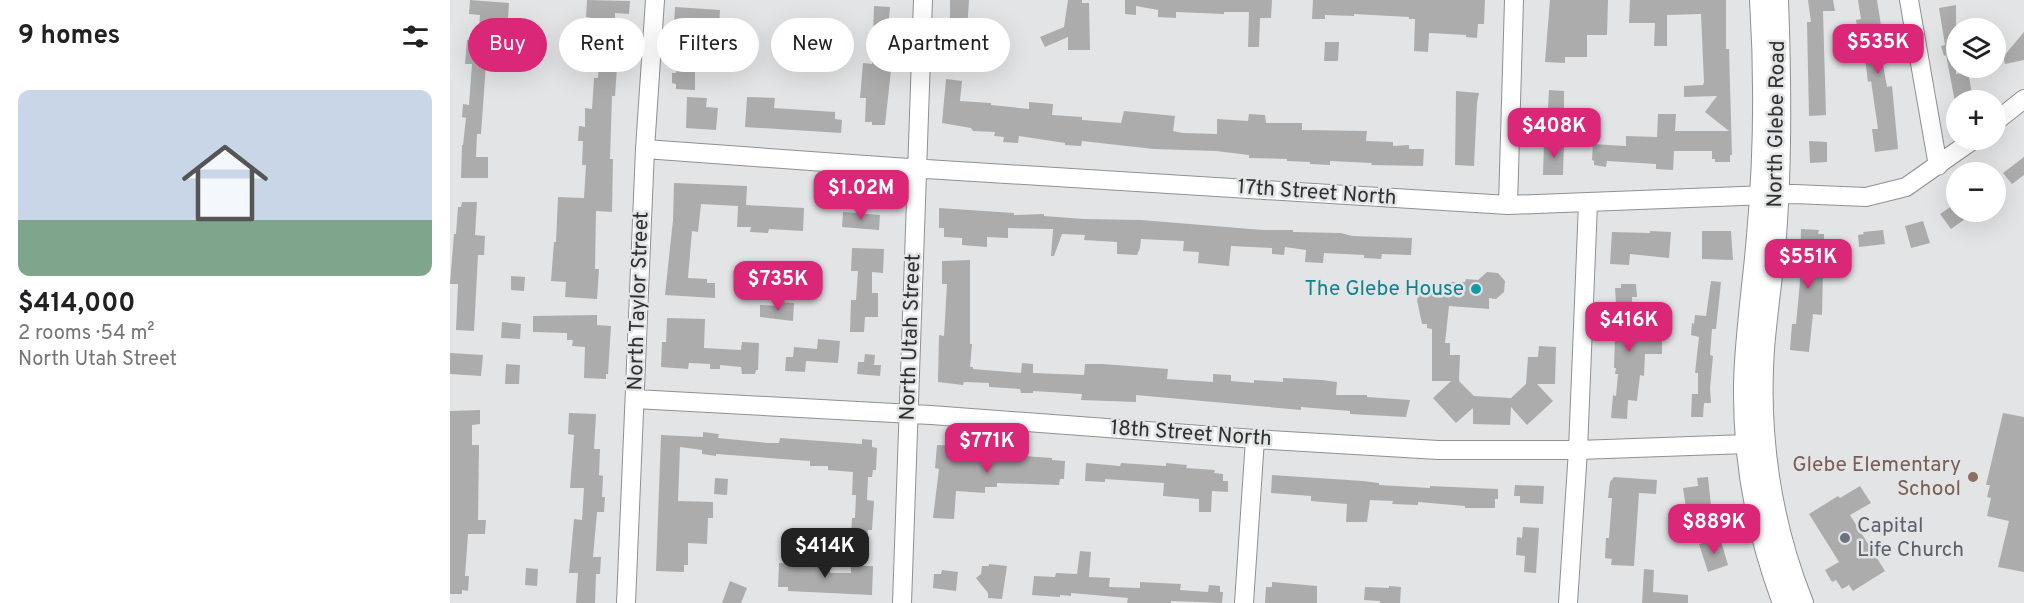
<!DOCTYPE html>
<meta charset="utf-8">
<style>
body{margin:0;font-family:Overpass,sans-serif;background:#f6f6f6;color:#202124;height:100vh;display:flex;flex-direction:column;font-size:22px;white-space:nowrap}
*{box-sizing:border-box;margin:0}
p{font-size:20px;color:#757577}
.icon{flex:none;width:33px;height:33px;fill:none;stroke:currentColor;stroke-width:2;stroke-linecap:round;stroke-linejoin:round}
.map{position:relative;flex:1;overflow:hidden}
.details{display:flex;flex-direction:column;background:#fff;width:450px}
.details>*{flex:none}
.guide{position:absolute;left:18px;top:18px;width:570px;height:54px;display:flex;gap:12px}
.tools{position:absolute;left:1496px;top:18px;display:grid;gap:12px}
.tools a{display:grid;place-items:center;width:60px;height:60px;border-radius:50%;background:#fff;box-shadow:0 6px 24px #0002;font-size:30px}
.price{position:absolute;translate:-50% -51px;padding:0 14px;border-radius:12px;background:#db2777;color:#fff;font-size:20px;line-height:39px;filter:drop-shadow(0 2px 3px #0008)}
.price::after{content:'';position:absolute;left:50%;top:36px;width:18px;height:14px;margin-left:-9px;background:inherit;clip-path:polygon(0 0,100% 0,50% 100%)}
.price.current{background:#222;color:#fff}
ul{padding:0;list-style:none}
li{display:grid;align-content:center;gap:12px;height:318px;padding:0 18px}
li+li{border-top:2px solid #e0e0e0}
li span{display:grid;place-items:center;height:186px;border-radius:12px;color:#555}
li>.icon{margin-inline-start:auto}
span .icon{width:108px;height:108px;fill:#fffc;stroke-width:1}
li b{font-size:26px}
h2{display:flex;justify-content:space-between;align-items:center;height:72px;padding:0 18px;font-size:26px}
.tag{padding:0 21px;border-radius:27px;background:#fff;box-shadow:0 6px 24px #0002;font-size:21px;line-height:54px}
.tag.current{background:#db2777;color:#fff}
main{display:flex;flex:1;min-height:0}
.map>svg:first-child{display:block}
</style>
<main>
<section class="details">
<h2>9 homes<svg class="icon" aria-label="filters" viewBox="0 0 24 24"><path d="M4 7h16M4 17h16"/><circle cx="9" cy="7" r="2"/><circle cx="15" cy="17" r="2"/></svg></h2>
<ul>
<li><span style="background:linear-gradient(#c9d6e8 70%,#7fa58c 0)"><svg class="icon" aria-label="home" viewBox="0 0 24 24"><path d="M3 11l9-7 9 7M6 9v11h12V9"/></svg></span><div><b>$414,000</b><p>2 rooms · 54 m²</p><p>North Utah Street</p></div></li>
</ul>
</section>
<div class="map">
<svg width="1574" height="603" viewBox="0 0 1574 603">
<rect width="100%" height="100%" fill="#e3e4e5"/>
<path fill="#adacad" d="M20 0 59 3 57 33 69 34 68 44 41 43 40 65 36 64 31 134H27L26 157H38V178H11L12 145H13L16 118 12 117 13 104 19 105 22 64H15L17 40H28L30 15 19 14Z
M137 0 180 1 179 14 165 13V19H156L155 40H167L166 52H168L165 96H162L160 159H163L162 212 146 211 145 269H149L147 299 115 297 116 282 101 281 104 242H106L108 197 134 198 136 165H132L133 141H128L129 126 135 127V108L142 109 144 78H148L150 53 139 52 142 18 136 17Z
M500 0H519L517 31 500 30Z
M618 0H632V3H639L640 50H618V37L595 47 590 37 614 27Z
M675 0H822L821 18H810L809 47H798L799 12H774V14L726 12V18L708 17V10L686 6V15L675 14Z
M863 0H1035L1034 24H1028L1027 38 1016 37V35L979 33 978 52 964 51 965 19H959V17L904 14V16L875 15V19H862Z
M1100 0H1158L1157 35H1137V57H1115V63L1095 62Z
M1180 0H1276V49H1279L1282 155H1280V162H1265V159H1262V151H1224L1223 170 1206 169V164L1157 161 1156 167 1144 165V161L1142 160 1143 144 1176 146V136L1207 137 1208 114H1226L1225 131H1279L1255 112 1267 96 1234 97V86L1253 85 1254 82 1251 14 1217 15V46H1204L1205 23H1179Z
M1358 0H1383L1385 11H1373L1376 115 1359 116 1357 22H1361Z
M1408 0H1427L1437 63 1433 65 1437 87 1442 86 1448 149 1425 152 1422 129H1428L1421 81 1418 82 1413 42 1410 43 1406 20 1411 19Z
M1506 5V74L1518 72 1523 99 1505 102 1496 55 1494 56 1491 46 1495 45 1489 8Z
M424 6 440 7 437 44H440L439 51 443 52 435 125H422V122H415L416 98H410L413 63 422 64Z
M225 7 270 10 269 27 255 26 254 53H245V90L226 89V84L222 83V73H226L227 58 229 25H224Z
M1574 32V60L1555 64 1553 57Z
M875 42H889L888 61H874Z
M496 79 512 81 510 101 541 103V105L579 109V102L603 104 602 115 632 117V120L671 123 674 111 725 116 723 131 733 133 767 134V119L798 121 799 114 815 115 816 123H852V130L917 131 916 141 943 142V146L959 145V149H974L973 166 921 165 922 163 880 161V165L860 164V162L837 161V159L799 158V155L766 151 704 149 632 141 631 146 615 145V143L569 136 568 143 553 142 554 137 544 136 545 132 523 131 521 128 492 123Z
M1099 90 1114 91V108H1098Z
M1006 91 1029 93 1027 103 1024 166 1005 165Z
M237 97 257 98 256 107 268 108 266 130 236 128Z
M297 97 325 98 324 108 385 112V119L392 120 391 133 295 127Z
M1359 141 1377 142V162L1360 163Z
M1094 143H1114L1113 175H1093Z
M1574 157V175L1562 184 1553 173Z
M224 183 297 186 296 205 354 208 353 231 319 229 318 233 300 232 301 227H287L288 206 251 204 248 232 242 231 238 278 257 279V283H265V298L215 295 223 220Z
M12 202H27L25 235 35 236 34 255H28L24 331 6 330 8 284H0L4 234H6L8 207H11Z
M1506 203V212H1525L1501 229 1490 214Z
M489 208 564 213V215L594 214V216L634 219 691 220 813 230H843V232L891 233 902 236 962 238 961 255 932 254 931 259 914 258V255L874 253 873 263 855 262 856 250 835 247 834 255 822 254V248L781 246 779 266 748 263 749 252 733 251 734 241 691 239 690 248 687 255 667 254V242L634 240 635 235 612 234 604 256H601L603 229 558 228V238L537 237V247L512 245V238L494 237V228H489Z
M393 212 430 215 429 230 392 227Z
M1473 221 1480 243 1461 248 1455 226Z
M1351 229 1369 230 1368 234H1374V246H1369V270H1373L1372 315 1363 314 1359 352 1340 350 1342 324H1346L1350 282Z
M1433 230 1435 244 1409 247 1408 235 1414 234 1413 232Z
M1200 231 1221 232 1219 258 1180 254 1179 265 1160 264 1162 232 1200 233Z
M1252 231H1281L1283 260 1252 259Z
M402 248 434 249 433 273 422 272V293H428V317H415L414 332H400L401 300H406L408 271H401Z
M520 260V344H522L520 367H523V369L571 373 572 363 583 364V373L634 375 635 364H653L718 369 717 379 763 382V374L781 375V381L804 383V380L833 382V378L872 380 887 382 886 395H917V397L960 400 956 417 900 414V411L851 407V410L686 395V402L631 400 632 394 583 391V393H571L570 389 539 387V383L514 382 513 385 488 382 489 335 494 336 497 284H492V261Z
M1037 272 1048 273 1055 281 1054 292 1046 299 1039 298V309L999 306 995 343H1000V355H1010L1009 381 1024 396 1061 398 1076 384 1078 357H1088L1089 346 1106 347 1105 384H1087L1103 401 1077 425 1061 407 1060 425 1023 424V408L1006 423 983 398 1001 381H982V329L977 328V324H972L967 300 970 291 999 290V282H1015L1016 279 1028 280Z
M61 276 75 277 74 291 61 290Z
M1261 281 1271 282 1266 329H1262L1260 355 1263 356 1260 388 1261 403H1254L1253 417H1241L1242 394H1248V373H1245L1249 337 1241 335 1242 323 1244 324 1245 315 1256 316Z
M1171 284H1186L1187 297H1182L1183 341 1212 340V354H1195L1194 376 1190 375 1187 401 1178 400 1177 419 1161 418 1163 395 1166 396 1168 374H1165L1166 368H1164L1166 304 1165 288H1171Z
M331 302 344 303 343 321 310 317V305L330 306Z
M147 315V325L161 326 158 374H156V379L134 378 135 347 122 346 123 340H117V333L83 332V316Z
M217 318 255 319 254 348 291 350 292 342 309 343 308 370H306L305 374H292L291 367 270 365V369H260V364L239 363 238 369 211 367 212 342H216Z
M52 322 71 324 70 339 51 338Z
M368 339 390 341 388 363 356 361 355 372 335 371 336 357H343L344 347 367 349Z
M0 353 33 355 31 376 0 374Z
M415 354 425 355 424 365H431L430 376 407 374 408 362H414Z
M56 364 70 365 69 384H55Z
M30 410V424L22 425V445H29L28 520H36L35 534H18L15 576H19L18 591 12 590V594H0V411Z
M119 413 146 414 144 449H150L149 475 153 476 152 497H155L154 512H147L143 557H151L150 574H146L145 603H126L128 573H119L124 519 132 520 134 488H120L124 435 118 434Z
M1553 413 1574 417V572L1548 567 1559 521 1537 516 1541 498 1537 497 1540 485H1536Z
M253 432 269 434 268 438 318 443H329L330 438 412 444V439L422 440V447L427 448 426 470H423L422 477H418L417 500 424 501 422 530H418L417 537H401L402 518H405L406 495H402L403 472 378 470V466H360V461L266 454V456L252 454V450L230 447 228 501 263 502V518H258L257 544 238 543V565H234V572L206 571 211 435 253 437Z
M487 445 509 446V450H518V452L602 458V460L615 461 614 479H610L609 485 547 483V487H535V493L506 491 504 519 483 518 489 469 485 468Z
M636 463 670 466 671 463 716 466V463L737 465 736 468 765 470 764 473 773 474V481H778V492L762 491 761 512H749V499L713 496 714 483 655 479V482L635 481Z
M822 475 913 481 929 483V485L980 488V486L1048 489V499H1045V508H1015V506L968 502V505L942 504 943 501 920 500 917 522H896L897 504 861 501V496L821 493Z
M1164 477 1207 480 1206 494 1189 493 1184 566 1161 565 1162 559 1155 558 1156 538H1159L1162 498H1158L1160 482Z
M1258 477 1261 505 1236 508 1233 488 1248 486 1247 478Z
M265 478 278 479 277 495 264 494Z
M1065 485 1094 486 1093 504 1070 503V496H1064Z
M1410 486 1421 503 1400 515 1435 571 1403 591 1399 585 1392 589 1386 580 1382 582 1375 570 1389 562 1359 514 1388 496 1390 498Z
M1073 527 1089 528 1086 573 1074 572 1075 556 1066 555 1067 537 1072 538Z
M1259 541 1260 544 1271 541 1278 565 1258 572 1249 544Z
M630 551 641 552 639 577 660 578 659 587 690 588V582L731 584 730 590 758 592 759 585 770 586V592H773L772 603 721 601V603H677L678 598 621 593V596L610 595V597L582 595 584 576 605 577 606 573 627 574Z
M329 563 380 565V573H401V566H423L422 595 338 591V587H328Z
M539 564 557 566 552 599 538 598V593L526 578 531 574 532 566H539Z
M76 568 88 569 87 586 75 585Z
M1194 569 1204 570 1203 592 1238 595V603H1192Z
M492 570 508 572 506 591 483 588 484 574H491Z
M280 581 297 588 291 603H272Z
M822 582 867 586V603H815L816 587H822Z
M939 586 951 587 950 603H930V601L914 600 915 587 939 588Z"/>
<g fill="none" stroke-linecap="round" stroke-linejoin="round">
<defs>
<path id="minor" d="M1459 0 1488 166
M1545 122 1574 99
M195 149 444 167 1058 205 1344 194 1416 197 1456 187 1523 140
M1058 205 1064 0
M185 399 481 415 805 439 988 450H1128L1297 444
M176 603 195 149 205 0
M452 603 473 0
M794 603 805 439
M1118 603 1128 450 1138 203"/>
<path id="major" d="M1311 0C1316 78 1315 158 1308 236 1304 286 1296 335 1295 385 1294 459 1308 534 1334 603
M1327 0C1330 79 1331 157 1325 236 1322 274 1316 311 1313 349 1307 435 1320 523 1352 603"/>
</defs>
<use href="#minor" stroke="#8f9091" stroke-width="20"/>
<use href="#major" stroke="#8f9091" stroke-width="24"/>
<use href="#minor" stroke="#fff" stroke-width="18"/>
<use href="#major" stroke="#fff" stroke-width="22"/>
</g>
<circle fill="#0f9aa8" stroke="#e3e4e5" stroke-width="2" cx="1026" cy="289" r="6"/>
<circle fill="#8d6e63" stroke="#e3e4e5" stroke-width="2" cx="1523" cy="477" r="6"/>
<circle fill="#6b7280" stroke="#e3e4e5" stroke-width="2" cx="1395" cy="538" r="6"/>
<g text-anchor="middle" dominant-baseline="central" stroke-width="5" stroke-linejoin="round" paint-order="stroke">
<g font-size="21" fill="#303030" stroke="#e3e4e5">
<text transform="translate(1327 124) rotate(-89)">North Glebe Road</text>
<text transform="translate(867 193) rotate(4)">17th Street North</text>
<text transform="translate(189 301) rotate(-88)">North Taylor Street</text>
<text transform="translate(461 337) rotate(-88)">North Utah Street</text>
<text transform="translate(741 434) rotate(4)">18th Street North</text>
</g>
<g font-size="21" fill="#0d838f" stroke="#e3e4e5" text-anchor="end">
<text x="1014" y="289">The Glebe House</text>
</g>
<g font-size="21" fill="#785e54" stroke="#e3e4e5" text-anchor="end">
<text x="1511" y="465">Glebe Elementary<tspan x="1511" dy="24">School</tspan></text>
</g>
<g font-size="21" fill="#5b616d" stroke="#e3e4e5" text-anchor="start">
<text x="1407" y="526">Capital<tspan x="1407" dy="24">Life Church</tspan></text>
</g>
</g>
</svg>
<div class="tools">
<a><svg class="icon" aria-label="layers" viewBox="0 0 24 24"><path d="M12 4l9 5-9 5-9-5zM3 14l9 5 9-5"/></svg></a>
<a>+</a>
<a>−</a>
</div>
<b class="price" style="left:1428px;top:75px">$535K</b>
<b class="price" style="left:1104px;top:159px">$408K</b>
<b class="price" style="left:411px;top:221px">$1.02M</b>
<b class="price" style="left:1358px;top:290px">$551K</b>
<b class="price" style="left:328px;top:312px">$735K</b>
<b class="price" style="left:1179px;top:353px">$416K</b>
<b class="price" style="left:537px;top:474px">$771K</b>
<b class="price" style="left:1264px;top:555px">$889K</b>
<b class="price current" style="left:375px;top:579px">$414K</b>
<div class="guide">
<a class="tag current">Buy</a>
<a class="tag">Rent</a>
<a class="tag">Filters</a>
<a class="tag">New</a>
<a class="tag">Apartment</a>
</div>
</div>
</main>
